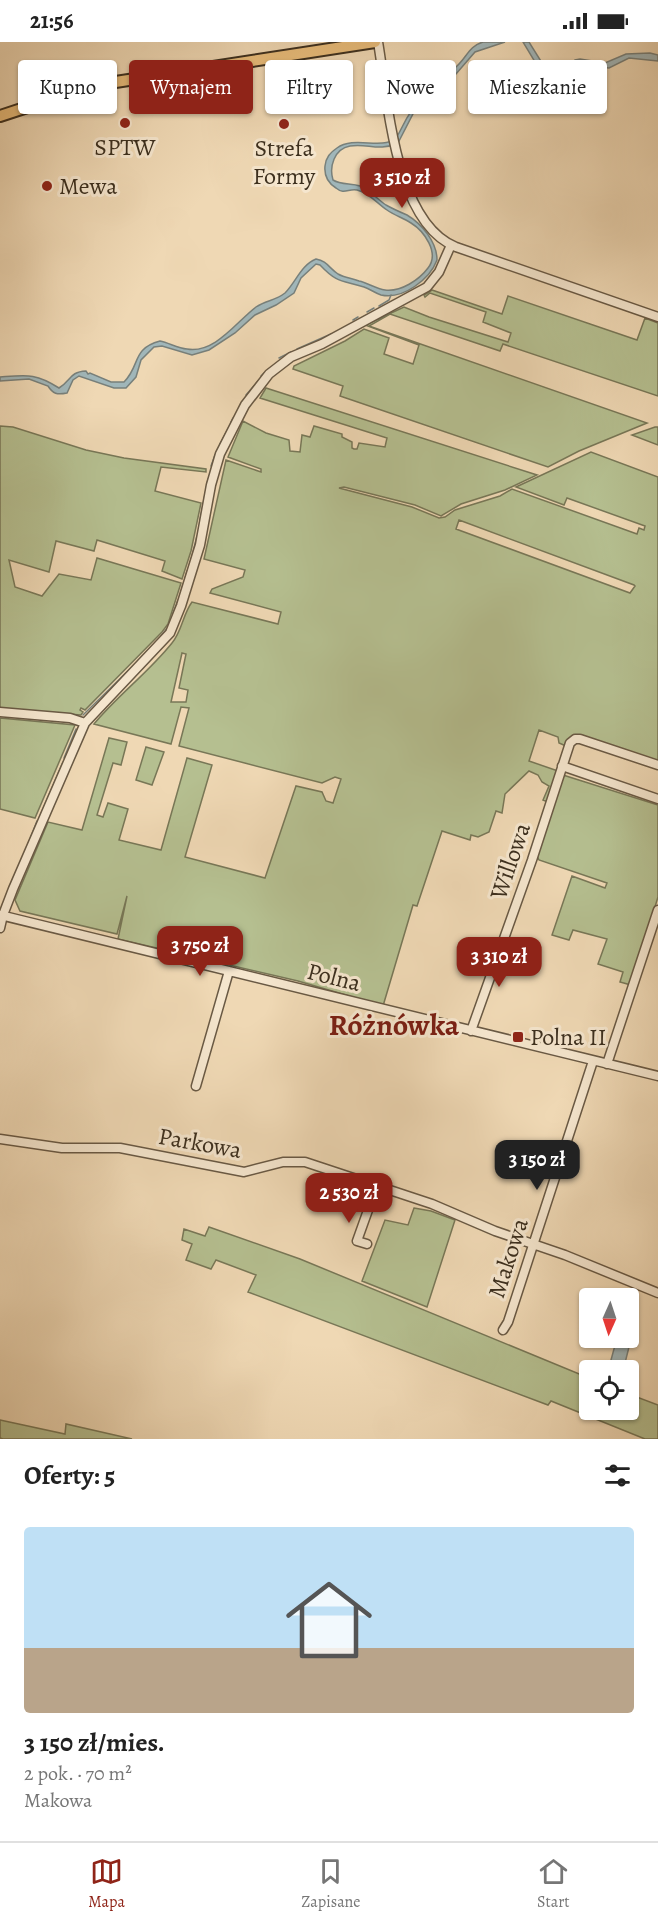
<!DOCTYPE html>
<html lang="pl">
<meta charset="utf-8">
<style>
body{margin:0;font-family:Alegreya,serif;background:#f6f6f6;color:#222;height:100vh;display:flex;flex-direction:column;font-size:22px;white-space:nowrap}
*{box-sizing:border-box;margin:0}
p{font-size:20px;color:#767676}
.icon{flex:none;width:33px;height:33px;fill:none;stroke:currentColor;stroke-width:2;stroke-linecap:round;stroke-linejoin:round}
.map{position:relative;height:1397px;overflow:hidden}
.panel{display:flex;flex-direction:column;background:#fff;flex:1}
.panel>*{flex:none}
.top-card{position:absolute;left:18px;top:18px;width:622px;height:54px;display:flex;gap:12px}
.needle{width:39px;rotate:183deg}
.buttons{position:absolute;left:579px;top:1246px;display:grid;gap:12px}
.buttons a{display:grid;place-items:center;width:60px;height:60px;border-radius:6px;background:#fff;box-shadow:0 2px 4px #0004;font-size:30px}
.price{position:absolute;translate:-50% -51px;padding:0 14px;border-radius:12px;background:#8f2418;color:#fff;font-size:20px;line-height:39px;filter:drop-shadow(0 2px 3px #0008)}
.price::after{content:'';position:absolute;left:50%;top:36px;width:18px;height:14px;margin-left:-9px;background:inherit;clip-path:polygon(0 0,100% 0,50% 100%)}
.price.current{background:#222;color:#fff}
ul{padding:0;list-style:none}
li{display:grid;align-content:center;gap:12px;height:318px;padding:0 24px}
li span{display:grid;place-items:center;height:186px;border-radius:6px;color:#555}
li>.icon{margin-inline-start:auto}
span .icon{width:108px;height:108px;fill:#fffc;stroke-width:1}
li b{font-size:26px}
h2{display:flex;justify-content:space-between;align-items:center;height:72px;padding:0 24px;font-size:26px}
.pill{padding:0 21px;border-radius:6px;background:#fff;box-shadow:0 2px 4px #0004;font-size:21px;line-height:54px}
.pill.current{background:#8f2418;color:#fff}
.status{display:flex;justify-content:space-between;align-items:center;height:42px;padding:0 30px;background:#fff;direction:ltr}
.status svg{height:16px;fill:currentColor}
.tabs{display:flex;justify-content:space-around;align-items:center;height:84px;border-top:2px solid #e0e0e0;background:#fff;font-size:16px;color:#767676}
.tabs a{display:grid;justify-items:center;gap:3px}
.tabs .current{color:#8f2418}
.map>svg:first-child{display:block}
</style>
<div class="status"><b>21:56</b><svg viewBox="0 0 49 12"><path d="M0 12V9h3v3zM5 12V6h3v6zM10 12V3h3v9zM15 12V0h3v12zM26 1h20v11H26zM47 4h2v5h-2z"/></svg></div>
<div class="map">
<svg width="658" height="1397" viewBox="0 0 658 1397">
<rect width="100%" height="100%" fill="#efd8b4"/>
<filter id="stains"><feTurbulence type="fractalNoise" baseFrequency=".00333" numOctaves="4"/><feColorMatrix values="0 0 0 0 .2 0 0 0 0 .09 0 0 0 0 .02 0 0 0 .5 -.17"/></filter>
<radialGradient id="worn" r=".72"><stop offset=".6" stop-color="#630" stop-opacity="0"/><stop offset="1" stop-color="#630" stop-opacity=".3"/></radialGradient>
<path fill="#b5bf90" stroke="#787757" stroke-width="1.5" fill-rule="evenodd" d="M432 248 502 272 508 254 637 298 645 276 658 281V354L503 302 500 309 390 272 369 284 647 381 579 409 548 425 340 354 343 344 293 327 294 324 345 299 364 287 389 296 384 312 413 322 419 303 365 283 404 265 429 275 508 300 511 291 483 280 486 270 430 251 425 255 424 253Z
M266 346 537 433 505 448 461 462 441 474 415 463 344 445 339 446 412 465 439 476 445 475 455 468 500 454 512 447 637 492 639 486 644 488 645 484 567 456 564 463 516 445 591 410 658 435V721L583 694H572L566 704 559 701 558 695 539 688 529 719 558 729 548 760 543 758 549 744 542 740 538 733 529 729 505 752 502 771 496 769 489 790 478 795 471 793 470 798 442 789 417 864 413 863 383 964 298 939 118 897 127 854 117 892 20 869 15 858 48 780 82 788 109 696 127 700 121 723 113 721 97 773 103 775 108 761 128 767 119 798 161 808 187 716 212 723 185 815 265 836 296 744 322 750 326 759 333 761 341 737 335 735 322 741 179 704 189 666 181 665 171 702 94 682C118 653 149 630 172 601 182 589 183 572 192 560L278 582 281 570 210 551 212 547 243 535 245 528 204 517 226 418 261 430V427L228 415 243 379 266 391 289 398 290 409 300 410 302 393 310 395 314 384 342 392V395L352 400V406L354 407H357L359 401 385 405 387 396 260 356ZM459 478 634 543 635 544 630 551 456 487ZM182 611 186 612 179 646 188 648 186 660H171Z
M0 384 13 385 86 408 124 416 206 427V430L161 425 155 449 201 461 191 509 182 537 162 529 165 519 97 498 94 509 56 499 49 530 9 518 15 545 42 554 59 532 91 538 97 516 181 541 168 582 162 590 85 668 81 666 80 668 83 670 81 673 0 667Z
M658 385V403L632 393 655 385Z
M0 676 75 683 35 776 0 767Z
M146 705 164 710 152 743 136 738Z
M563 733 658 763V855L631 943 620 940 623 930 598 922 607 897 573 888 569 898 552 893 572 834 605 846 607 841 539 818 537 814Z
M414 1166 431 1169 455 1178 427 1265 362 1239 385 1178 408 1183Z
M209 1185 300 1217 589 1336 590 1368H628L629 1352 658 1363V1397H645L551 1359 548 1363 248 1250 256 1233 216 1218 211 1227 186 1218 192 1202 182 1198 184 1187 205 1194Z
M0 1378 65 1392 66 1382 132 1397H3L0 1396Z"/>
<path fill="#a0b6b9" stroke="#78807b" stroke-width="1.5" d="M483 0H505L475 10 456 32 432 49 414 70 398 101C378 110 368 101 350 104 334 107 329 125 333 138 341 143 351 141 360 144 370 148 377 157 386 163 393 167 400 170 407 173 422 182 437 200 437 218 430 237 403 258 381 253 375 251 370 247 364 245 342 238 338 242 320 223L316 222 301 236 294 251 276 263 255 273 235 291 209 308 192 313 162 304 154 305 141 318 136 335 126 346H114L79 334 73 338 67 351C57 353 53 352 48 344L29 337 0 339V335C27 333 36 331 59 346 72 338 69 330 86 329L88 332 90 331 111 340H124C141 323 131 307 160 299 169 301 178 306 187 307 215 312 237 279 256 265 266 258 275 259 285 251 296 240 301 223 316 217 327 219 329 226 338 232 345 236 352 236 359 239 368 241 376 247 385 248 401 250 419 238 428 226 440 211 424 189 411 181 403 176 394 173 387 168 378 162 369 151 357 148 349 146 344 153 336 146 328 141 324 134 325 124 326 115 330 111 337 106 356 92 389 112 399 91 409 70 419 55 435 39 442 33 451 30 457 24 467 15 469 4 483 0Z
M523 0H529L547 29 553 32 563 30 575 18 580 17 605 21 626 12 650 11 658 13V19L629 16 609 26 598 25 587 21 574 25 573 29C563 32 557 41 544 35Z
M629 1295 631 1297 623 1329H608L617 1296Z"/>
<g fill="none" stroke-linecap="round" stroke-linejoin="round">
<path stroke="#78807b" stroke-width="1.5" d="M379 264 389 258 391 253
M367 270 374 266
M353 278 358 275
M297 307 331 292
M279 316 291 310
M261 334 264 331
M246 353 258 339
M231 380 233 376
M220 402 229 385
M211 424 215 413
M200 478 208 437
M190 522 197 494
M185 537 187 529
M181 550 183 542
M173 571 178 558
M161 594 169 584
M83 673 132 625
M13 675 47 678
M64 716 76 687
M40 774 63 720
M27 805 37 779"/>
<defs>
<path id="minor" d="M378 0C388 57 394 180 456 205L658 275
M0 670 70 676 85 681
M562 724 658 757
M0 873 658 1034
M0 886 3 873 13 847 85 681 170 591 181 564 200 503 211 443 220 412 245 363 259 345 269 332 291 315 322 302 427 245 439 230 451 203
M471 989 532 818 570 701 575 697H580L658 723
M607 1022 658 868
M196 1044 229 929
M0 1097 62 1106H120L244 1130 283 1120H305L432 1162 495 1189 565 1213 658 1251
M367 1202 357 1199 377 1143
M503 1288 508 1280 593 1019"/>
<path id="major" d="M0 74 76 49 109 41 375 0"/>
</defs>
<use href="#minor" stroke="#695944" stroke-width="11"/>
<use href="#major" stroke="#3c2f1e" stroke-width="14"/>
<use href="#minor" stroke="#f5e6ce" stroke-width="8"/>
<use href="#major" stroke="#e8bc7a" stroke-width="10"/>
</g>
<g fill="#8f2418" stroke="#f5e6ce" stroke-width="2">
<circle cx="125" cy="81" r="6"/>
<circle cx="284" cy="82" r="6"/>
<circle cx="47" cy="144" r="6"/>
<rect x="512" y="989" width="12" height="12" rx="3"/>
</g>
<g text-anchor="middle" dominant-baseline="central" stroke-width="6" stroke-linejoin="round" paint-order="stroke">
<g font-size="24" fill="#3c2f1e" stroke="#f5e6ce">
<text x="125" y="105">SPTW</text>
<text x="284" y="106">Strefa<tspan x="284" dy="28">Formy</tspan></text>
<text x="59" y="144" text-anchor="start">Mewa</text>
<text x="530" y="995" text-anchor="start">Polna II</text>
</g>
<g font-size="24" fill="#3c2f1e" stroke="#f5e6ce">
<text transform="translate(510 819) rotate(-71)">Willowa</text>
<text transform="translate(334 935) rotate(14)">Polna</text>
<text transform="translate(200 1101) rotate(10)">Parkowa</text>
<text transform="translate(508 1216) rotate(-72)">Makowa</text>
</g>
<g font-size="30" font-weight="bold" fill="#7a1f14" stroke="#f5e6ce">
<text x="394" y="983">Różnówka</text>
</g>
</g>
<rect width="100%" height="100%" filter="url(#stains)"/>
<rect width="100%" height="100%" fill="url(#worn)"/>
</svg>
<div class="buttons">
<a><svg class="needle" viewBox="-14 -14 28 28"><path d="M0-13l5 13h-10z" fill="#e53935"/><path d="M0 13l5-13h-10z" fill="#767676"/></svg></a>
<a><svg class="icon" aria-label="locate" viewBox="0 0 24 24"><circle cx="12" cy="12" r="6"/><path d="M12 2v4M12 18v4M2 12h4M18 12h4"/></svg></a>
</div>
<b class="price" style="left:402px;top:167px">3 510 zł</b>
<b class="price" style="left:200px;top:935px">3 750 zł</b>
<b class="price" style="left:499px;top:946px">3 310 zł</b>
<b class="price current" style="left:537px;top:1149px">3 150 zł</b>
<b class="price" style="left:349px;top:1182px">2 530 zł</b>
<div class="top-card">
<a class="pill">Kupno</a>
<a class="pill current">Wynajem</a>
<a class="pill">Filtry</a>
<a class="pill">Nowe</a>
<a class="pill">Mieszkanie</a>
</div>
</div>
<section class="panel">
<h2>Oferty: 5<svg class="icon" aria-label="filters" viewBox="0 0 24 24"><path d="M4 7h16M4 17h16"/><circle cx="9" cy="7" r="2"/><circle cx="15" cy="17" r="2"/></svg></h2>
<ul>
<li><span style="background:linear-gradient(#bfe0f5 65%,#b9a48a 0)"><svg class="icon" aria-label="home" viewBox="0 0 24 24"><path d="M3 11l9-7 9 7M6 9v11h12V9"/></svg></span><div><b>3 150 zł/mies.</b><p>2 pok. · 70 m²</p><p>Makowa</p></div></li>
</ul>
</section>
<nav class="tabs">
<a class="current"><svg class="icon" aria-label="map" viewBox="0 0 24 24"><path d="M3 6l6-2 6 2 6-2v14l-6 2-6-2-6 2zM9 4v14M15 6v14"/></svg>Mapa</a>
<a><svg class="icon" aria-label="saved" viewBox="0 0 24 24"><path d="M7 4h10v16l-5-4-5 4z"/></svg>Zapisane</a>
<a><svg class="icon" aria-label="home" viewBox="0 0 24 24"><path d="M3 11l9-7 9 7M6 9v11h12V9"/></svg>Start</a>
</nav>
